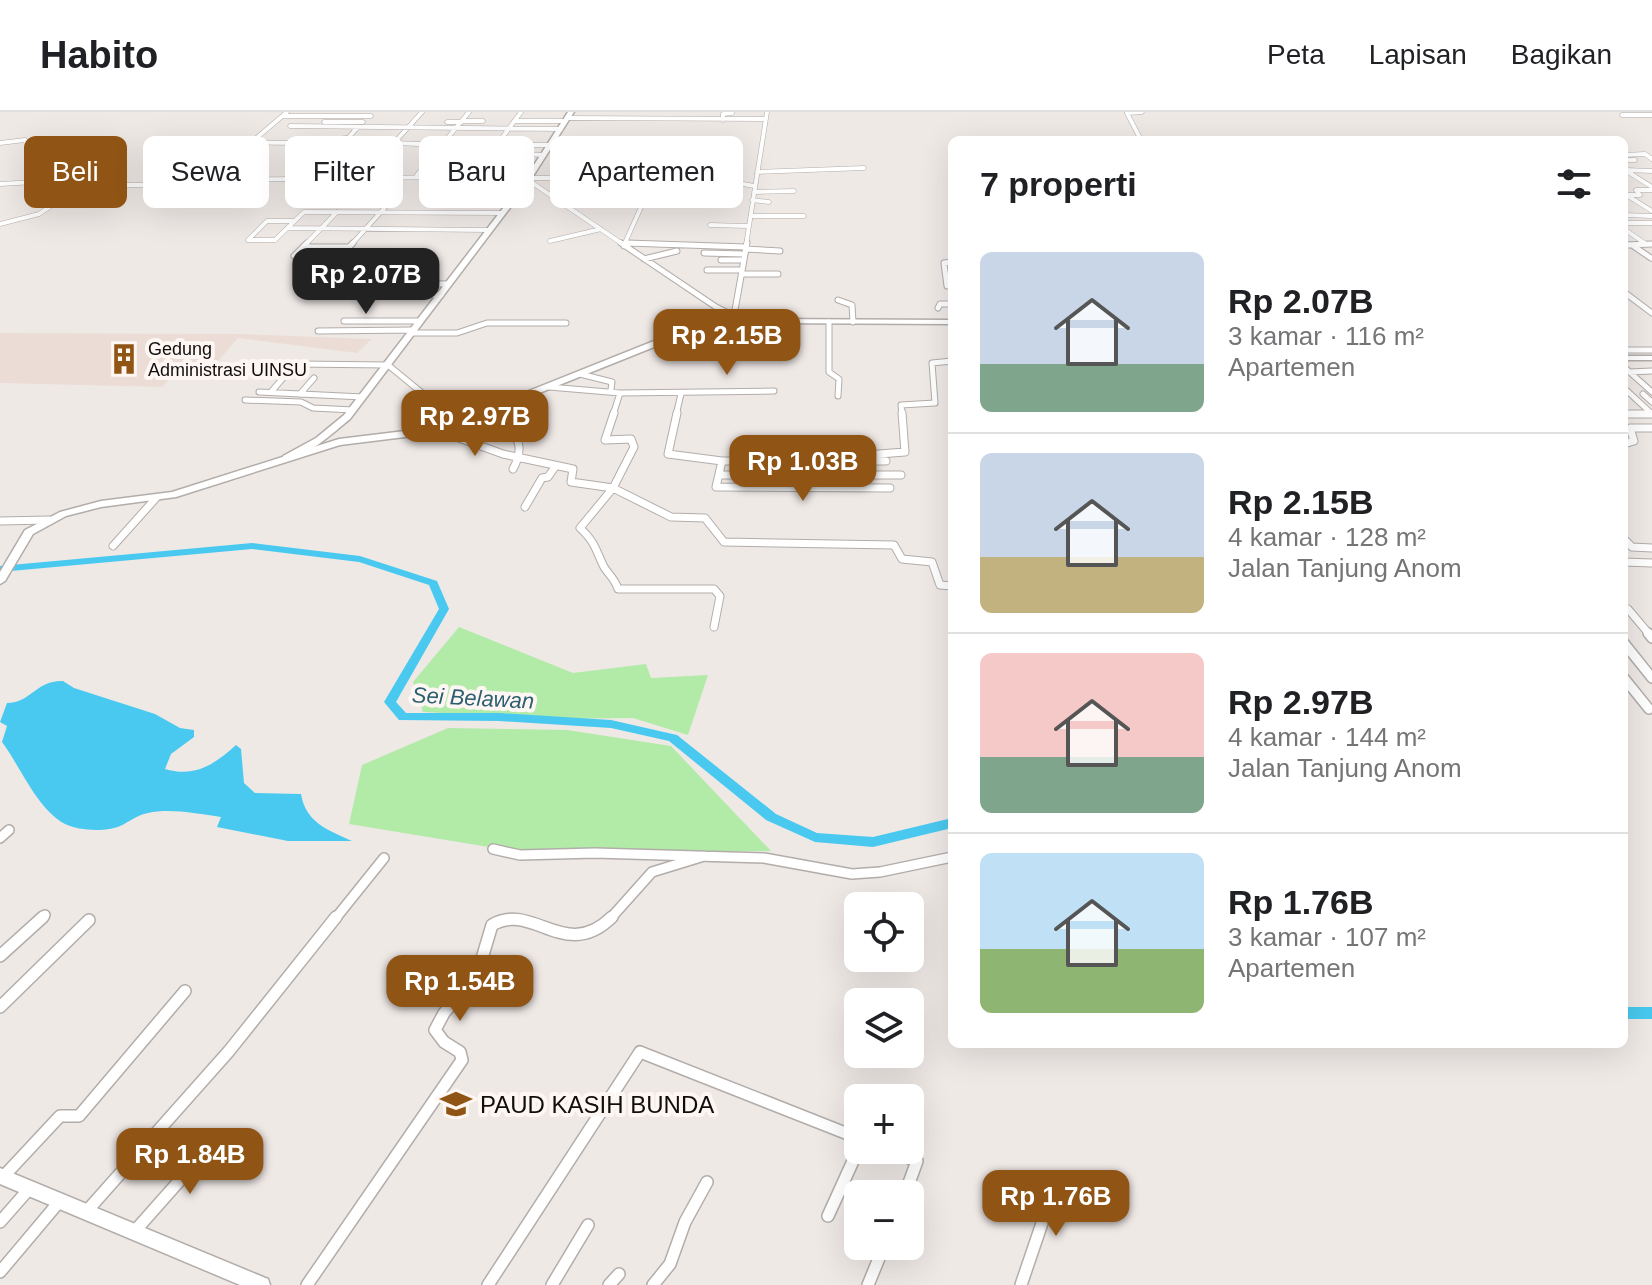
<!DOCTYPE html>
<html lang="id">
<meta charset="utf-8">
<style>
body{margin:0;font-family:Arial,sans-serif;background:#f6f6f6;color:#202124;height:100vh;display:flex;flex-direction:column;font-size:30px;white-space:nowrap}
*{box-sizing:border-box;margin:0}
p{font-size:26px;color:#757577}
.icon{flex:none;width:44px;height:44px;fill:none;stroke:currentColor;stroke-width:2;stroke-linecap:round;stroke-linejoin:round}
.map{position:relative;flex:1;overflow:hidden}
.drawer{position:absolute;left:948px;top:24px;width:680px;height:912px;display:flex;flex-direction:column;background:#fff;border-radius:12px;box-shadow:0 8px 32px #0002}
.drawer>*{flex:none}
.banner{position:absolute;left:24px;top:24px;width:760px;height:72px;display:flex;gap:16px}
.buttons{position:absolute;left:844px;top:780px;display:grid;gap:16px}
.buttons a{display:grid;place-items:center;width:80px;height:80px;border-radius:12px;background:#fff;box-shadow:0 8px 32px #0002;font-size:40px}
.price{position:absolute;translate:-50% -68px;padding:0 18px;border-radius:16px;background:#905514;color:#fff;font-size:26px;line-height:52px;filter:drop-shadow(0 2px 4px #0008)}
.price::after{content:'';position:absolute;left:50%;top:48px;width:24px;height:18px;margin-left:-12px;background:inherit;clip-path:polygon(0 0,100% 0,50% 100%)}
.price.current{background:#222;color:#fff}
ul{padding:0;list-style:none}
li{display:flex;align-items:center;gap:24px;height:200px;padding:0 32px}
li+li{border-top:2px solid #e0e0e0}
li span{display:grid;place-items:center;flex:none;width:224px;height:160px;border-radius:12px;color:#555}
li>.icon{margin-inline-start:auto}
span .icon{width:96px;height:96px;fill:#fffc;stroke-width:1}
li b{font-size:34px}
h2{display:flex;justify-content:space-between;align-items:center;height:96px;padding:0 32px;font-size:34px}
.pill{padding:0 28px;border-radius:12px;background:#fff;box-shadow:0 8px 32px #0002;font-size:28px;line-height:72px}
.pill.current{background:#905514;color:#fff}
header{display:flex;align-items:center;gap:48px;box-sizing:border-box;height:112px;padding:0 40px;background:#fff;border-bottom:2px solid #e0e0e0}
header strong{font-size:38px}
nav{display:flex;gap:44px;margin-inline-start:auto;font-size:28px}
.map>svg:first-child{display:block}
</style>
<header>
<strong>Habito</strong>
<nav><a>Peta</a><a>Lapisan</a><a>Bagikan</a></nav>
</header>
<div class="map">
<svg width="1652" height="1173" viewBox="0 0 1652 1173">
<rect width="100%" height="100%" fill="#efe9e6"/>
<path fill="#ebddd6" d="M0 221 242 222 372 227 357 241 238 226 218 249 216 258 171 266 162 275 0 271Z"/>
<path fill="#b2eaa8" d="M459 515 573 561 646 552 651 566 708 563 688 623 633 606 548 607 423 600 413 570Z
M448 616 567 618 671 634 771 739 526 741 349 712 362 653Z"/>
<path fill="#49c9f0" d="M63 569 74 576 155 602 180 616 194 618V625L171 642 165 657C195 666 215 652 236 633L241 637 244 671 255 681 301 682C306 711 328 718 352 729H288L217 715 221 705C198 702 171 696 148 701 137 703 129 710 120 714 106 720 79 719 65 712 37 697 20 654 2 630L7 614 0 610 7 591C31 591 36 568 63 569Z"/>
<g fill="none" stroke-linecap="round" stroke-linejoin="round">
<path fill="#49c9f0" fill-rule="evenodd" d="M252 431 360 444 437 469 449 497 396 590 406 601H499L611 608 677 623 776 702 817 721 873 725 952 706V716L873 735 815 730 766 708 669 629 611 616 499 609 399 608 384 590 439 497 429 473 359 450 252 437 0 460V454Z
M1624 895H1652V907H1624Z"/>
<defs>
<path id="street-far4" d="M422 0 394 31 444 33
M1622 3H1652
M283 4H371
M567 6 765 7
M723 8V2L732 1
M463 9H483
M514 9H565
M324 10H363
M447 10H462
M290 14 561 17
M323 28 347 26
M1141 28 1127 1 1142 0
M217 30 301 31
M499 30 521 0
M0 31 25 28 30 38 105 37 35 70 54 73H191L206 68 530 64
M507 33H550
M439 38 544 43
M1624 43 1645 42 1652 47
M329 47 358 15
M1624 48H1635
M497 50 494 56 535 57
M1652 59 1625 58 1652 75
M757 60 864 56
M657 61H691
M417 63 469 0
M465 63 473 47
M301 65 313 52
M568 65 576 53H660L624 133
M529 66H654
M207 68 287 0
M528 68 624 133
M654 69 732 70 754 74
M0 72 35 70
M445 73H524
M754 80 794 79
M1627 83H1640L1636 78H1652
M1628 84 1652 99
M557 88 583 87
M752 88 769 90
M348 92H388
M508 93 525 92
M1624 103 1652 104
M751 104H804
M1624 111H1652
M0 112 39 102 81 74
M710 113 748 114
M287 116 489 118
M1624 117 1646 132
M248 128H275L304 100 502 101
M248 128 267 109H294
M550 129 601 117
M627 131 684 133
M305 133 337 100
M351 133 388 92
M746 133 767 0
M1627 133 1652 132"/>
<path id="street-far3" d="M621 131 716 195 744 209
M627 131 746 135
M1624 133 1652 132
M1632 133 1651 146
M624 134 625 131
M303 135H348
M745 137 780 139
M704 141 744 142
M294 144 307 131
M340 145 353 131
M644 147 677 139
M721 148H743
M707 158H742
M742 162H778
M360 171 449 172
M947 174 944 151 952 150
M1624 180 1652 201
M369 183H441
M838 188 852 193 853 210
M938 196 940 192H952
M731 204 735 198 747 131
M344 209H420
M829 210V260L839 267 838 284
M318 219 413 218
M411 221H457L487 211H566
M1624 238H1652
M296 252 388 253 449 303
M1624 255 1652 280
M1629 260 1652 259
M580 262 612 270 611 278
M549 275 620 281 774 279
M1624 276 1652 302
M259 280 363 285
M271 280 283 266
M300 282 314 266
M1643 282 1652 290
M245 288 301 290 313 296 353 298
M501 295 502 303
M1624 302H1652
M613 303 620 281
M676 303 681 282
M902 303 901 293 935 291 932 251 952 249"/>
<path id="street-far2" d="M446 301 459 310
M501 301 502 311C520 324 524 337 513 357
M614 301 605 328 631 327 634 335 613 376 580 416C596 431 595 437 604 455 609 463 615 467 618 477H714L720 484 714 515
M677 301 668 342 722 349H886
M1624 302H1652
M434 317 503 342 573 357 571 370 613 376 671 405 705 406 724 430 894 433 902 447 932 450 940 473 952 474
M1624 332 1634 329 1630 316H1652
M840 345 905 340 902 301
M722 349 716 375 890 376
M719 363H901
M525 395 542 366 548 365 555 355
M0 409 49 408
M1624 427 1632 435 1652 436
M113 434 156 386
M1624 450 1652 451
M1628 497 1650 523"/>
<path id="street-far1" d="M1648 521 1652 526
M1624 531 1652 566
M1624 566 1649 597
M0 726 9 718
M493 737 520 743 595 741 764 746 852 762 880 760 952 745
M40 807 45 803
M335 807 384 746
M610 807 652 760 704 744"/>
<path id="street" d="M0 844 43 805
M0 895 89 808
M889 1038 917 1049 905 1082
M3 1065 60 1004H79L185 879
M86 1100 229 939 336 805
M828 1104 858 1038
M0 1110 29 1077
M134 1120 220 1023
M0 1160 59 1090
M307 1173 462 948 460 940 444 930 435 918 444 901 477 863 492 813C533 789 565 851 612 805
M488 1173 640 940 858 1026
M552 1173 588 1113
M609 1173 619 1162
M653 1173 670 1152 685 1110 707 1070
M868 1173 884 1134
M1021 1173 1057 1067"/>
<path id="secondary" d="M568 0H574L528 72 350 307C334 320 304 348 283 348V344L316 326 344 303 523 70Z
M0 1056 268 1167 270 1173H240L0 1072Z"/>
<path id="primary" d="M744 207 952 208V212L744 211 694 219 462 312 413 324 340 333 176 385 101 395 66 404 33 422 5 469 0 472V460L25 418 60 400 101 389 172 380 339 327 413 318 456 308 689 215Z
M1624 244H1652V248H1624Z"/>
</defs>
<use href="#street-far4" stroke="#b3adaa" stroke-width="5"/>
<use href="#street-far3" stroke="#b3adaa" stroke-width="7"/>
<use href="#street-far2" stroke="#b3adaa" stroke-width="9"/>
<use href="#street-far1" stroke="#b3adaa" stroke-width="12"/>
<use href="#street" stroke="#b3adaa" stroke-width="14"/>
<use href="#secondary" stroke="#b3adaa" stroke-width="3"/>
<use href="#primary" stroke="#b3adaa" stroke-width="3"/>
<use href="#street-far4" stroke="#fff" stroke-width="4"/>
<use href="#street-far3" stroke="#fff" stroke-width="5"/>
<use href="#street-far2" stroke="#fff" stroke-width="7"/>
<use href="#street-far1" stroke="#fff" stroke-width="9"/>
<use href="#street" stroke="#fff" stroke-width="11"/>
<use href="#secondary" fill="#fff" fill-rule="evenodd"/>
<use href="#primary" fill="#fff" fill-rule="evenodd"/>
</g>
<defs>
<symbol id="building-bare" viewBox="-9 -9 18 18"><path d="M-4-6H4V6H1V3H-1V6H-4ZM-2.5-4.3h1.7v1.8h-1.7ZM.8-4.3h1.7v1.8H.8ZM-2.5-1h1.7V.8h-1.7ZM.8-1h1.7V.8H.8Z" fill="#905514" stroke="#fdf6f3" stroke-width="2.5" paint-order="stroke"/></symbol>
<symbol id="school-bare" viewBox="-9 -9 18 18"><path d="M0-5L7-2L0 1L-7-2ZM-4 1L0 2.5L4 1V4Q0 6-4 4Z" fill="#905514" stroke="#fdf6f3" stroke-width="2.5" paint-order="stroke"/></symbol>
</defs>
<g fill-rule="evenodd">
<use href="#building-bare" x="102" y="225" width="44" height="44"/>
<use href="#school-bare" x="434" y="970" width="44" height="44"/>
</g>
<g text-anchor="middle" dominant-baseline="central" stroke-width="8" stroke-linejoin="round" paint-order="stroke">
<g font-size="18" fill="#100e0d" stroke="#fdf6f3" text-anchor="start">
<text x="148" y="237">Gedung<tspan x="148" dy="21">Administrasi UINSU</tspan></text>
</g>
<g font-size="22" font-style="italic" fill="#2c5f70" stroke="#fdf6f3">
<text transform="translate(473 586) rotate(3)">Sei Belawan</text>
</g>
<g font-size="24" fill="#100e0d" stroke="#fdf6f3" text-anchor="start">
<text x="480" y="992">PAUD KASIH BUNDA</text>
</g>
</g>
</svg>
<div class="buttons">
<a><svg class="icon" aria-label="locate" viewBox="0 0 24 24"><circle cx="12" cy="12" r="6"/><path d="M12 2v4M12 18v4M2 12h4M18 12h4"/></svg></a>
<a><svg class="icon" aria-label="layers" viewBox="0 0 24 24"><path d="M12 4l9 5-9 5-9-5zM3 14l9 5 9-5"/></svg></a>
<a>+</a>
<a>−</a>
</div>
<b class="price current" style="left:366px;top:204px">Rp 2.07B</b>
<b class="price" style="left:727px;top:265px">Rp 2.15B</b>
<b class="price" style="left:475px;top:346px">Rp 2.97B</b>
<b class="price" style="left:803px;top:391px">Rp 1.03B</b>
<b class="price" style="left:460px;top:911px">Rp 1.54B</b>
<b class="price" style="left:190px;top:1084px">Rp 1.84B</b>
<b class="price" style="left:1056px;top:1126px">Rp 1.76B</b>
<div class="banner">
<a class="pill current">Beli</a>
<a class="pill">Sewa</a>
<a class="pill">Filter</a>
<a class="pill">Baru</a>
<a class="pill">Apartemen</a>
</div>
<section class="drawer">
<h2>7 properti<svg class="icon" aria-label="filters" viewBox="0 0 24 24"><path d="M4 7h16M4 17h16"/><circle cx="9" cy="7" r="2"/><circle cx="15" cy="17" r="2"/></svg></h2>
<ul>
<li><span style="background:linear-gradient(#c9d6e8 70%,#7fa58c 0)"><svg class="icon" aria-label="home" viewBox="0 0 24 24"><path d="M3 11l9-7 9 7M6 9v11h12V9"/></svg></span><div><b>Rp 2.07B</b><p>3 kamar · 116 m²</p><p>Apartemen</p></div></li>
<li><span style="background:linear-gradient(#c9d6e8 65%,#c2b280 0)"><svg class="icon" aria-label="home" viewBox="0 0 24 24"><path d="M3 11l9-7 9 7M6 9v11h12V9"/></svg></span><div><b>Rp 2.15B</b><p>4 kamar · 128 m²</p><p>Jalan Tanjung Anom</p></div></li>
<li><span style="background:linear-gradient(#f6c9c9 65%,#7fa58c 0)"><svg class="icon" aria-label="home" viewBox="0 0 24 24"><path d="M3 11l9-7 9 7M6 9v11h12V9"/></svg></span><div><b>Rp 2.97B</b><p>4 kamar · 144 m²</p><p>Jalan Tanjung Anom</p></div></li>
<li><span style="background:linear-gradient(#bfe0f5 60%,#8fb573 0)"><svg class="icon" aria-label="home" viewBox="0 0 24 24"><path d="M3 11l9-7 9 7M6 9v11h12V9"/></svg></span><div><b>Rp 1.76B</b><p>3 kamar · 107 m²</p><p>Apartemen</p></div></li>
</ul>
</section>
</div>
